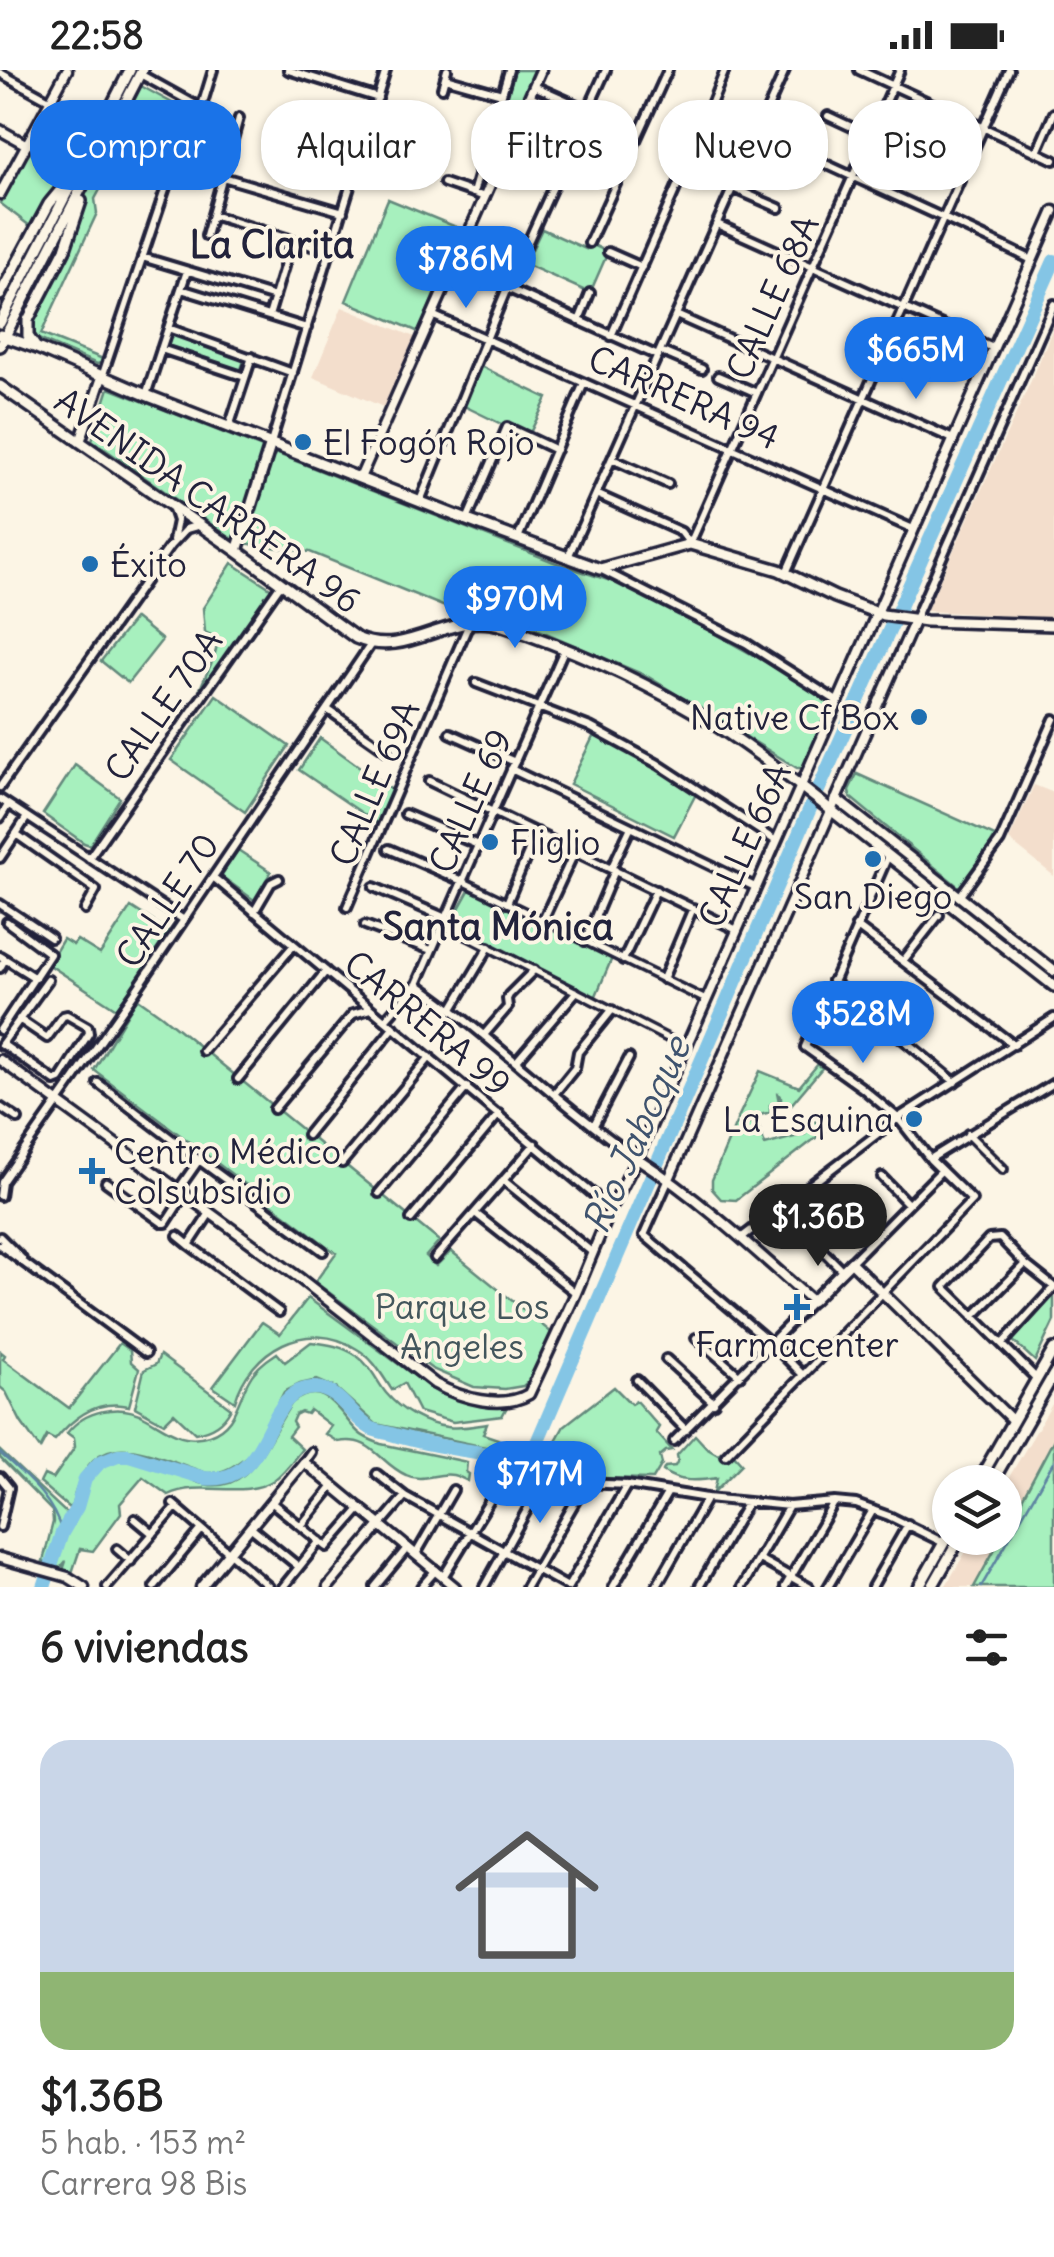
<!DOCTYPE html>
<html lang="es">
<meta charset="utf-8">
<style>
body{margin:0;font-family:Delius,sans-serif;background:#f2f2f2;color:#222;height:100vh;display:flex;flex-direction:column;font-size:38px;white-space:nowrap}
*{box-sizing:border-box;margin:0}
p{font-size:32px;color:#767676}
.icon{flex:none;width:55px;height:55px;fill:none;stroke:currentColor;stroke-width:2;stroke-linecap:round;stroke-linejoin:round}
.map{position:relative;height:1517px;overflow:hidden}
.panel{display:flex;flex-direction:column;background:#fff;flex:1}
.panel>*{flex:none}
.banner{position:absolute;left:30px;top:30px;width:995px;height:90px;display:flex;gap:20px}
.tools{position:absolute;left:932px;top:1395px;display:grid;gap:20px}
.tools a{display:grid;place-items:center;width:90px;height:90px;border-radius:50%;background:#fff;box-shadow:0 2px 8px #0004;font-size:50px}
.price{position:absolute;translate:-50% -85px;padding:0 22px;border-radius:35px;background:#1a73e8;color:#fff;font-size:32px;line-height:65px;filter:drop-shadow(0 2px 5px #0008)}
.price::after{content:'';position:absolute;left:50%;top:60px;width:30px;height:22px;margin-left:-15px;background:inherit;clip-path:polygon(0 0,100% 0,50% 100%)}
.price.current{background:#222;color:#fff}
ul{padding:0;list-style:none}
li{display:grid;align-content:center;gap:20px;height:530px;padding:0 40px}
li span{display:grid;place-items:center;height:310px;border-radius:30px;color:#555}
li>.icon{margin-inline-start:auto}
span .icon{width:180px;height:180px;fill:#fffc;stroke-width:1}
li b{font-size:42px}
h2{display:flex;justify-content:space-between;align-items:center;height:120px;padding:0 40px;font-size:42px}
.chip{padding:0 35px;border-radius:40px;background:#fff;box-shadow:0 2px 8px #0004;font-size:35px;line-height:90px}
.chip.current{background:#1a73e8;color:#fff}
.status{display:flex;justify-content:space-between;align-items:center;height:70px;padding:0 50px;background:#fff;direction:ltr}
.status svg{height:28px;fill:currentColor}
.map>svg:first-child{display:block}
</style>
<div class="status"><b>22:58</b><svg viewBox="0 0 49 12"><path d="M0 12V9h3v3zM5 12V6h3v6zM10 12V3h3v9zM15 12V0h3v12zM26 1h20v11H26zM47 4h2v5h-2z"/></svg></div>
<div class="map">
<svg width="1054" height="1517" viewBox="0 0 1054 1517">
<rect width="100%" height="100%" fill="#fcf5e5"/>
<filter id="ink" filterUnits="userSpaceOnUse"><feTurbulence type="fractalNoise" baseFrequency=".01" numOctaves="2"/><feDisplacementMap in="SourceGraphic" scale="20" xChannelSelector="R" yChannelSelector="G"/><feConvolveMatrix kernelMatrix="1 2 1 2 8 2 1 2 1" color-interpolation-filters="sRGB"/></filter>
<g filter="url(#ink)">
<path fill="#f3decc" d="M342 237 417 268 388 339 313 307Z
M1054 255V548L926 541 1035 302Z
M1034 715 1054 723V806L1009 770Z
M1054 1331V1517H945L974 1468H1005V1414Z"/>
<path fill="#a7f0be" stroke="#64897c" stroke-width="2.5" d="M515 0H538L483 121 479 120Z
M141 16 185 40 187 43 181 63 153 55 146 74 128 68 95 129 97 143 41 264 103 289 101 293 97 294 36 268 31 256 76 164 86 121 137 20Z
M43 51 81 71 62 108 46 127 30 156 0 133Z
M388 129 461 159 419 262 346 231Z
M542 159 586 179 589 173 608 182 590 223 525 194Z
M171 263 245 288 240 302 166 277Z
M476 294 547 328 528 367 460 334Z
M109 318 559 494 617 513 675 542 791 606 831 635 804 698H797L647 606 518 551 450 539 310 482 236 472 92 370Z
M232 493 275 521 197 629C201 609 215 594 217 574L211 565 205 562 203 538Z
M135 548 162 570 128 613 101 591Z
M216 625 289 676 245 742 171 690Z
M594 665 657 696 696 724 674 766 570 714Z
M320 668 393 721 378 754 299 700Z
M75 695 120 728 90 775 84 773 43 744Z
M857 704 995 766 986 782 960 818 850 727 849 720Z
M238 780 271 802 254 830 221 806Z
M471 817 612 888 595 928 451 853Z
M131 837 170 862 118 940 48 894 63 869 73 875 77 870 100 884Z
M137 928 161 945 439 1171 426 1186 436 1196 451 1181 552 1263 531 1309 523 1316 505 1319 474 1317 432 1299 315 1212 336 1183 94 1000Z
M818 994 822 998 790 1036 781 1037V1028L777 1022 779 1032 770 1035V1042L741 1051 737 1050 760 1001 799 1017Z
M757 1051 765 1075 805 1064 802 1051H814L826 1060 736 1130 721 1129 712 1119V1110L736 1053 740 1055Z
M1054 1225V1251L1035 1291 1012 1270Z
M308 1228 438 1323 490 1337H507L502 1346 453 1352 419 1342 404 1313 392 1320C382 1305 373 1288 357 1279 307 1247 250 1280 235 1332L213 1317 262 1252 280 1264Z
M311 1272C327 1274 343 1276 357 1286 371 1296 376 1310 386 1323 401 1341 424 1354 447 1357 461 1359 474 1356 487 1354L483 1364 498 1369 495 1379 376 1354 336 1318 317 1310 300 1314 284 1322 259 1369 286 1323 296 1317 312 1312 325 1315 371 1356 438 1373 495 1385 494 1389C462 1383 429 1377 397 1370 387 1367 376 1366 367 1362 351 1353 333 1319 315 1318 273 1316 268 1395 230 1410 218 1414 204 1412 194 1411 251 1433 267 1367 292 1333 325 1307 339 1344 358 1362 364 1368 373 1371 381 1374L467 1392 466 1402 469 1404 468 1411C463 1409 459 1406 453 1405 437 1402 422 1413 406 1405 379 1393 372 1365 338 1372L325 1364 331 1356 310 1340 307 1344 301 1342 295 1345 292 1352 295 1357 288 1366 302 1379C293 1390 285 1402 274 1410 243 1430 201 1409 168 1425L143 1407 120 1434 121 1443 93 1481 80 1479 72 1503 63 1500 66 1491 60 1498 43 1491 53 1452 52 1441 0 1388V1381L66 1443C85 1430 74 1399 106 1387 159 1368 207 1445 251 1383 237 1393 227 1404 207 1403 148 1384 91 1347 72 1435L69 1438 40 1413 44 1405 53 1409 75 1377 74 1368 67 1363C84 1341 119 1332 145 1347 167 1359 182 1374 209 1365 236 1356 237 1331 249 1310 255 1298 266 1290 277 1283L285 1292Z
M120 1273 130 1280 131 1292 139 1299 129 1336C98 1329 74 1346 55 1370L47 1366 40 1379 21 1352 6 1322 0 1317V1281L5 1285 3 1289 69 1338Z
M160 1285 231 1338C223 1353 212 1360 195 1363L174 1343 164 1353 135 1337 144 1300 156 1294Z
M614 1317 631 1334 636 1331 659 1357 656 1362 672 1380 666 1381 660 1386 662 1394 653 1409 536 1407 564 1356Z
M695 1365 706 1377 718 1384 721 1382 729 1389 733 1384 742 1394 714 1422 717 1408C699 1411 678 1413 663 1401L665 1397 675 1396 678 1390 677 1385Z
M1054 1369V1517H974L1001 1468H1005V1461Z"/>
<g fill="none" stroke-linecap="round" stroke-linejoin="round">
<path stroke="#5d84a1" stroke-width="2.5" d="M0 1383C26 1407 53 1428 62 1463
M981 1517 1054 1391"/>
<path stroke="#84c5e5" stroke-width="14" d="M44 1517 62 1463 77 1437 85 1409 100 1392 118 1385H129L204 1408C274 1416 261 1318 314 1318 339 1318 350 1346 369 1357 374 1361 384 1362 391 1364 430 1376 471 1381 512 1388L520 1387 535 1377 808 743 1054 191"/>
<defs>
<path id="pedestrian" d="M462 811 706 930
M443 854 685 977"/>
<path id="minor" d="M288 0 378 28
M859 0 1054 90
M0 3 51 31
M445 8 502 24
M534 16 588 40
M442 18 447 0
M530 26 583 50
M202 36 213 0
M708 38C815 92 925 137 1032 190
M587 44 637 67
M828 46 871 66
M1037 82 1054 43
M223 107 343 142
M444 113 485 127
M733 118 779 138
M473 123 509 0
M212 145 331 182
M717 154 993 278
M206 166 239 48
M589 173 668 0
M608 182 642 197
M142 187 275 227
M507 218 658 286
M181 219 307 258
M432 245 913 459
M676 245 953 369
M269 246 292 170
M579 251 590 223
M168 258 293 303
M611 266 689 89 725 0
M161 279 245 307
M660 281 702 299
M718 306 757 323
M102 307 194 34 140 4
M146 325 187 201
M229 357 252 287
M271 373 386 0
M612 389 668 414
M596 424 681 462 690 474 900 0
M420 431 507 218 606 0
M467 450 507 357 556 380
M518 468 584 313
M173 470 177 451 173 439
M568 487 785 0
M600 499 746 573 837 631
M786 503 1009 0
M915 549 1054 234
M476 613 590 657 658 694 776 771
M327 639 387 681
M450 663 515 692
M511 699 755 817
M429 711 737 860
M0 717 170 476 186 459 200 455
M0 729 184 850
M405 744 478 775
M27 747 16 764 96 820 85 840
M0 748 8 735
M389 779 462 811
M0 788 16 764
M89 788 281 514
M611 799 631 757
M213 807 611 1139
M374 817 446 848
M959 827 1000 771 1054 649
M507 833 537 762
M0 834 51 868
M347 837 469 554
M254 842 271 813 279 809
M543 850 575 781
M365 855 431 880
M856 856 1014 975
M585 871 615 800
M0 886 5 889 0 898
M5 889 35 908
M623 890 656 820
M903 891 939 845
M663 909 693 838
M832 911 955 1012
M417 914C493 967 559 1035 637 1088
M452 939 489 877
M385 950 417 914 564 580
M0 960 50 884 7 852
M484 965 508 937 507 929 509 925 534 900
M2 974 55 1011 60 1009 89 963 88 957 67 945 63 946 47 968 19 949
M1 975 48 910
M203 981 294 875
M516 992 576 922
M238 1009 326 901
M98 1013 199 1090 178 1120
M554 1024 575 998 578 982 612 940
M0 1037 18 1049
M274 1039 353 944 370 939
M594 1055 629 988
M968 1064 1003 1099
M307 1065 394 957
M930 1089 1054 1013
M199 1090 323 1181
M342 1093 430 987
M882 1107 908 1134
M669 1109 644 1165 771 1273 803 1305
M503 1110 593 1183
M106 1112 163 1153H166L184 1125
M379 1123 467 1017
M0 1126 2 1112 135 922 371 574
M210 1143 189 1175 279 1242
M475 1143 576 1223
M411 1149 499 1044
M178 1166 189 1175
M808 1166 842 1200
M0 1167 22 1189
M741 1168 898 1048 1054 948
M0 1175 146 1283
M435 1188 535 1074
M851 1192 941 1101
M973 1247 1025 1194
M696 1268 740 1306
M1002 1274 1054 1217 1025 1194 1000 1168 989 1169 944 1217 1037 1309
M666 1289 714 1333
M637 1310 686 1360
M674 1371 812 1231
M726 1385 972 1130 930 1089 898 1048 861 1017 805 977 888 786
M304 1392 311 1382
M377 1404 405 1426 568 1517
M0 1407 9 1418 0 1457
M271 1432 327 1477 361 1438
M173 1434 269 1517
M135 1449 153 1464
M381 1454 405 1426
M301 1456 333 1416
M250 1457 299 1497
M117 1479 131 1491
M416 1484 453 1420
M759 1489 809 1517
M443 1507 498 1417
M107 1517 176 1437
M154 1517 202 1459
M283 1517 320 1471
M375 1517 408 1477
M421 1517 436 1500
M484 1517 536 1424
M526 1517 586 1413 627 1415 707 1428 789 1436 835 1432 856 1434 889 1446 944 1473
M568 1517 627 1415
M613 1517 668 1422
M656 1517 707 1428
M699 1517 748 1432
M742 1517 789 1436
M785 1517 834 1433
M828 1517 873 1440
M872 1517 908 1454"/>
<path id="tertiary" d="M0 60 27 75
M0 124 67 0
M80 372 102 307
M360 408 541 0
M836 729 1054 901
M0 990 298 1207 435 1314C461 1328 502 1340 529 1324L576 1223 611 1139 637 1088 1054 141
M637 1088C700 1129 756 1181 812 1231L851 1192 1013 1351
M669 1109 915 550
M0 1488 68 1507 84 1517
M201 1517 304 1392 455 1517
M328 1517 381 1454"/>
<path id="secondary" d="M0 225 49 134 59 122 70 114
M0 253 130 0
M0 265 37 278 146 325 467 450 600 499 690 474 779 500 835 527 883 545 926 551 1054 555
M0 276 142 0
M35 276 28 266V250L65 179 81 131
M0 316 237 481 356 568C409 591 450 538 503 556 567 577 632 606 691 640 748 673 799 715 851 756 918 809 986 863 1054 916
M237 481 271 373
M978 1412 1054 1279
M992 1412 1054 1304
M919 1517 950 1462
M932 1517 960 1468"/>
</defs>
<use href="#pedestrian" stroke="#22223b" stroke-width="12"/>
<use href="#minor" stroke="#22223b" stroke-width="14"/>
<use href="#tertiary" stroke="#22223b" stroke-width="15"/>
<use href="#secondary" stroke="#22223b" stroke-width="16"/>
<use href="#pedestrian" stroke="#fcf5e5" stroke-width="5"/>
<use href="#minor" stroke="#fcf5e5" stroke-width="6"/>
<use href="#tertiary" stroke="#fcf5e5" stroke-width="8"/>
<use href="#secondary" stroke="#fcf5e5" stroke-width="9"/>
</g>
</g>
<g fill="#1f6fb2" stroke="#fcf5e5" stroke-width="4">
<circle cx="303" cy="372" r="10"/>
<circle cx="90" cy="494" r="10"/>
<circle cx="919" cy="647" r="10"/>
<circle cx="490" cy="772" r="10"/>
<circle cx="873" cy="789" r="10"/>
<circle cx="914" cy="1049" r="10"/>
<path d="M87 1086h10v10h10v10h-10v10h-10v-10h-10v-10h10z"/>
<path d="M792 1222h10v10h10v10h-10v10h-10v-10h-10v-10h10z"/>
</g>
<g text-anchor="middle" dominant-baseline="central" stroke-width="8" stroke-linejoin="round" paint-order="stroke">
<g font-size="35" fill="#22223b" stroke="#fcf5e5">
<text transform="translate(772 227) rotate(-66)">CALLE 68A</text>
<text transform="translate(684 327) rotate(24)">CARRERA 94</text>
<text transform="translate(208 430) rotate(35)">AVENIDA CARRERA 96</text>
<text transform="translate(163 635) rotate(-55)">CALLE 70A</text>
<text transform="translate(374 713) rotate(-67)">CALLE 69A</text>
<text transform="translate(470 731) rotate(-66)">CALLE 69</text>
<text transform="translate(744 775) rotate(-66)">CALLE 66A</text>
<text transform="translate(167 830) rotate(-56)">CALLE 70</text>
<text transform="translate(428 953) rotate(40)">CARRERA 99</text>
</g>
<g font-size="35" fill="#22223b" stroke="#fcf5e5" text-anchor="start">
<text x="323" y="372">El Fogón Rojo</text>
<text x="110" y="494">Éxito</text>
<text x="899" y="647" text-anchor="end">Native Cf Box</text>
<text x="510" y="772">Fliglio</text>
<text x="873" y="826" text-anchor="middle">San Diego</text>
<text x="894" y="1049" text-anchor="end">La Esquina</text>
<text x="114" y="1081">Centro Médico<tspan x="114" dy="40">Colsubsidio</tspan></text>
<text x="797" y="1274" text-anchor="middle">Farmacenter</text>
</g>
<g font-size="35" fill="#43565c" stroke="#fcf5e5">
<text x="462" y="1236">Parque Los<tspan x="462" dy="40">Angeles</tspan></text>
</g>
<g font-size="38" font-weight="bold" fill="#22223b" stroke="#fcf5e5">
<text x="272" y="174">La Clarita</text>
<text x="498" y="856">Santa Mónica</text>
</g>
<g font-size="38" font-style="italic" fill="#3f536e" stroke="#fcf5e5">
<text transform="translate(636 1065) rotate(-66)">Río Jaboque</text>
</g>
</g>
</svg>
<div class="tools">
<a><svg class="icon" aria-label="layers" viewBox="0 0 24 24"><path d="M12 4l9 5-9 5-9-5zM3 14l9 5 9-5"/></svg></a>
</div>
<b class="price" style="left:466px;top:241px">$786M</b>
<b class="price" style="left:916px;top:332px">$665M</b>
<b class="price" style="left:515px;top:581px">$970M</b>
<b class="price" style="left:863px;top:996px">$528M</b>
<b class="price current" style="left:818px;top:1199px">$1.36B</b>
<b class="price" style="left:540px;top:1456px">$717M</b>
<div class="banner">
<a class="chip current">Comprar</a>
<a class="chip">Alquilar</a>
<a class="chip">Filtros</a>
<a class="chip">Nuevo</a>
<a class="chip">Piso</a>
</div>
</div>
<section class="panel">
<h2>6 viviendas<svg class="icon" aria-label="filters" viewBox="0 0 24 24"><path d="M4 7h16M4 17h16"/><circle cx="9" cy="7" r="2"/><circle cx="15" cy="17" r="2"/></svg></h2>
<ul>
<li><span style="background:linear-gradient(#c9d6e8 75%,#8fb573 0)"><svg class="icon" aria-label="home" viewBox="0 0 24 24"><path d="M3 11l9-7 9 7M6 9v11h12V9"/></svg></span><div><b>$1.36B</b><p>5 hab. · 153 m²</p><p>Carrera 98 Bis</p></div></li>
</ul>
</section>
